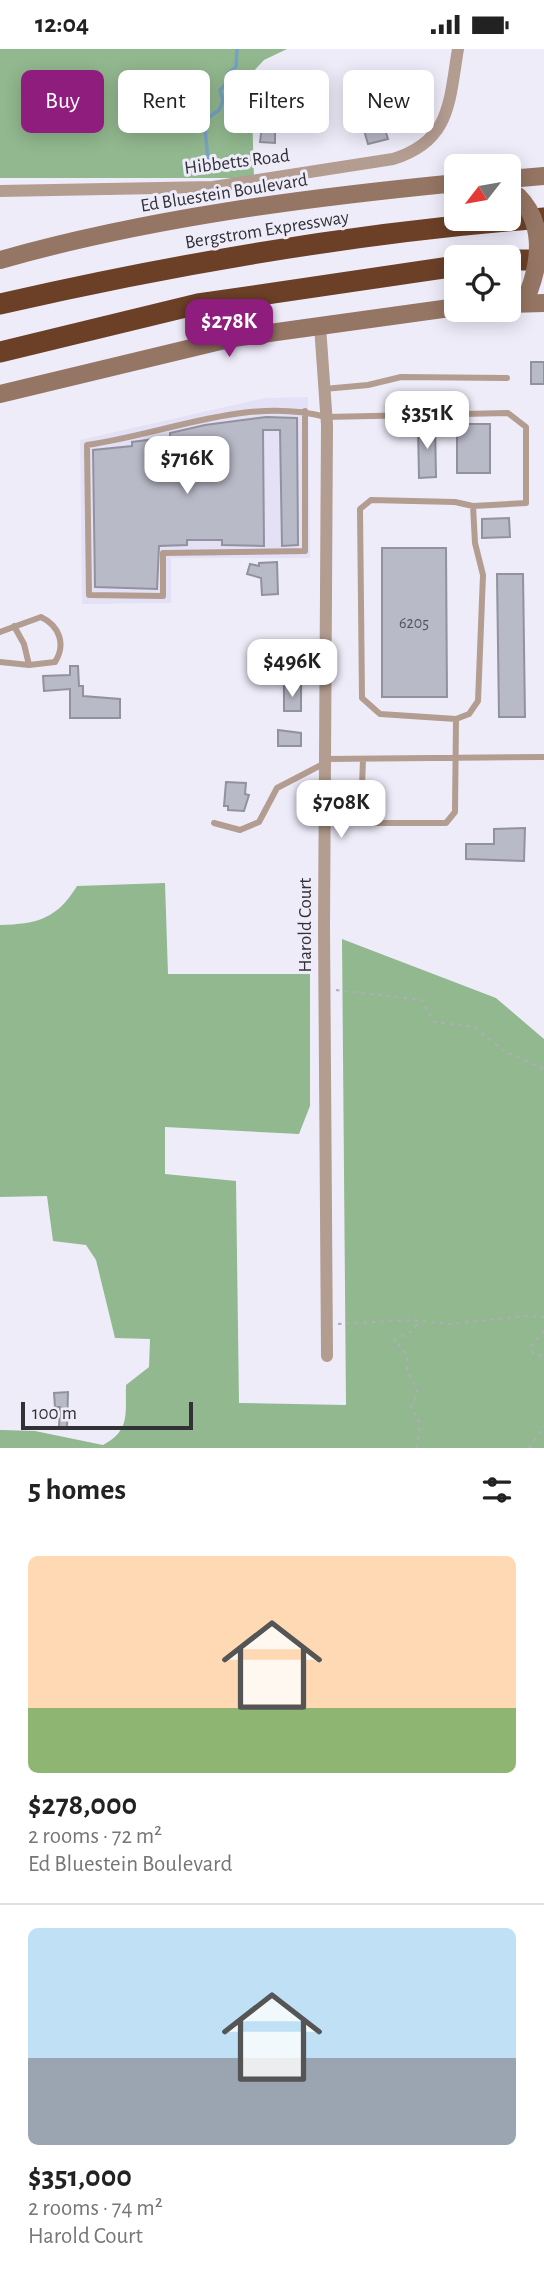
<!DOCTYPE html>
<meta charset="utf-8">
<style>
body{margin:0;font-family:"Alegreya Sans",sans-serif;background:#f6f6f6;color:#222;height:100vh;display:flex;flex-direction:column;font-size:26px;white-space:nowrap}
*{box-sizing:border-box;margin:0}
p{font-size:23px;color:#767676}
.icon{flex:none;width:38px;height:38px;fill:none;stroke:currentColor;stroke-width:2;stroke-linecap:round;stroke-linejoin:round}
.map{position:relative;height:1399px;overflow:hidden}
.side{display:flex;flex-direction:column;background:#fff;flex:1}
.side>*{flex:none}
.banner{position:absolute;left:21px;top:21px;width:502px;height:63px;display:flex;gap:14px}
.needle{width:46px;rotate:239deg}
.buttons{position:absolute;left:444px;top:105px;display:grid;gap:14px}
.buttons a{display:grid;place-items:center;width:77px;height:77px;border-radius:10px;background:#fff;box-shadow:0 4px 18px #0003;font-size:35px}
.scale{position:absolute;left:21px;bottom:18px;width:172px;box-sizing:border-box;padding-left:7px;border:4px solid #323136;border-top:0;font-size:19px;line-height:24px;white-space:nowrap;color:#323136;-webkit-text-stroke:5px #efecfa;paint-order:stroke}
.price{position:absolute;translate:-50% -60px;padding:0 16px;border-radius:14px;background:#fff;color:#222;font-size:23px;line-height:46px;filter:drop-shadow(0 2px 4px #0008)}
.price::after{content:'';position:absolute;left:50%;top:42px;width:21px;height:16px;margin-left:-10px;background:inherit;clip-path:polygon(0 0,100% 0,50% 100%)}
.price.active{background:#8f1d7e;color:#fff}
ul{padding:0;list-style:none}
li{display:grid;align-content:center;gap:14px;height:371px;padding:0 28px}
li+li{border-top:2px solid #e0e0e0}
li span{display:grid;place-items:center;height:217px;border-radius:10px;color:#555}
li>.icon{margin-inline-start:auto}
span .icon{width:126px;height:126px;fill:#fffc;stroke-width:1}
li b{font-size:30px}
h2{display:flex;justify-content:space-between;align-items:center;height:84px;padding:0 28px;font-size:30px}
.chip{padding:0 24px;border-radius:10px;background:#fff;box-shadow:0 4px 18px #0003;font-size:24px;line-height:63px}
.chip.active{background:#8f1d7e;color:#fff}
.status{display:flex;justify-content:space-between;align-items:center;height:49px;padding:0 35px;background:#fff;direction:ltr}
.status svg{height:19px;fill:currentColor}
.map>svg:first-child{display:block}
</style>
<div class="status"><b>12:04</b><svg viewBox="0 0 49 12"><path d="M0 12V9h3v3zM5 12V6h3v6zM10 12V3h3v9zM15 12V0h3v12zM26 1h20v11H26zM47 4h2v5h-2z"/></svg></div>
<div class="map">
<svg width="544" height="1399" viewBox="0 0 544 1399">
<rect width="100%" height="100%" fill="#efecfa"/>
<path fill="#e4e0f5" d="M308 348 310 509H171V554L82 555 80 391 265 349Z"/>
<path fill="#92b88f" d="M0 0H287L264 11 251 25 254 129H0Z
M165 834 168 925H310V1057L299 1085 165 1078V1125L236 1132 239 1354 346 1356 342 890 496 949 544 990V1399H0V1381H3L35 1382 103 1396C131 1381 125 1365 126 1336L149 1318 150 1290 115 1289 96 1211 86 1196 53 1192 47 1147 0 1148V876C37 875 57 870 77 837Z"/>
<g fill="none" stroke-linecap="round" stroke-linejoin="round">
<path stroke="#77a2c6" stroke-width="3.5" d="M208 112 205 78 208 69 219 61 223 52 220 41 228 33 227 25 236 18 237 0"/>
</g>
<path fill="#b9bac7" stroke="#92929f" stroke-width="2" d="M408 27 409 37 417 36 418 56H403L398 28Z
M285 34 289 54 275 57 274 37Z
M375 49 388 90 368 95 356 54Z
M262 77 275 78V94L260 93Z
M531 313H544V335H531Z
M266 368 297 369 298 496 282 497 280 381H263L264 497 222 496V491H187V496L159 497 157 540 95 538 93 401 132 397V393L170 388V384L205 376Z
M457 375H490V424H457Z
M418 376H435L436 428 419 429Z
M509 469 510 488 482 489V470Z
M382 499H446L447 648H382Z
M277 513 278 545 262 546 261 529 247 525 250 515 259 517V514Z
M497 525H523L525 668H499Z
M70 617H78L79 637H83V647L120 650V669H70V640L44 642 43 627 70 626Z
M284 637H301V662H284Z
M278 681 301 684V697H278Z
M226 733 246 734 245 745 249 746 244 762 228 761V757H224Z
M525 779 524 812 466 810V795H494V780Z
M68 1343 67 1378H59L60 1358H55L54 1344Z"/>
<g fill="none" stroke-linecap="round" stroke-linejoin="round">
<path stroke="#afadb8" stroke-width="2" stroke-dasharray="3.5 5" stroke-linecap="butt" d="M336 941 422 951 434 973 474 978 504 1002 544 1020
M338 1275 410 1271 451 1275 525 1267 544 1268
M544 1282 530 1298 534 1305 544 1307
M417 1399 420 1375 411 1358 418 1343 407 1321V1305L394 1291 411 1283 419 1273
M529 1399 544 1377"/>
<path stroke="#b39c90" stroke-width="6" d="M324 340 368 336 401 328 507 329
M305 362V502L163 504V547L89 546 87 396C166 385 246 347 326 368L508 364 526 378V454L473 457
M14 577 24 595 29 616
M0 583 41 568C60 577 66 596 55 613L29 616 0 613
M325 710 544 708
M363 710 361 767 374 774H446L455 763 456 670 469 665 478 652 483 526 475 494 473 457 455 453 371 451 360 460 362 649 380 665 456 670
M214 774 240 781 259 773 277 739 323 715"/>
<path stroke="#b39c90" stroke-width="12" d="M0 142 213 138 393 110C451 92 449 53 458 0
M320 277 327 376 324 878 327 1307"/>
<path stroke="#957563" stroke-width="18" d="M509 130 544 127
M0 211C148 169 304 149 457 134
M509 255 544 254
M0 345 233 289 457 258"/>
<path stroke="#6b4027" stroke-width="21" d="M509 211H544
M0 255C179 214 361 183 544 169
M0 303 198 255 457 217"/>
<path stroke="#957563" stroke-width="18" d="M518 147C544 173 541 210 529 242"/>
</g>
<g text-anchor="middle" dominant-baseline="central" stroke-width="6" stroke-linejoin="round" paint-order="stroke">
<g font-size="16" fill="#54535a">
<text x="414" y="574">6205</text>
</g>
<g font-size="19" fill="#323136" stroke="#efecfa">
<text transform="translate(237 113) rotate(-7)">Hibbetts Road</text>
<text transform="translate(224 144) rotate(-9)">Ed Bluestein Boulevard</text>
<text transform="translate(267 181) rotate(-9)">Bergstrom Expressway</text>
<text transform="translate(305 876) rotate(-90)">Harold Court</text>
</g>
</g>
</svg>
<div class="buttons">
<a><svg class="needle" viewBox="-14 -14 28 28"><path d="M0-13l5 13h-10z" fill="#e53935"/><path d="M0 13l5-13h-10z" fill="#767676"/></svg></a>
<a><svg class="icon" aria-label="locate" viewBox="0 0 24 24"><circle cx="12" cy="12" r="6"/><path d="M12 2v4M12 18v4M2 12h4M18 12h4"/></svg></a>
</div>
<div class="scale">100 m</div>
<b class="price active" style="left:229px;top:310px">$278K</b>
<b class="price" style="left:427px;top:402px">$351K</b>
<b class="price" style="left:187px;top:447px">$716K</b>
<b class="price" style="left:292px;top:650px">$496K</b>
<b class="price" style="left:341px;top:791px">$708K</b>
<div class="banner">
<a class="chip active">Buy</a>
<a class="chip">Rent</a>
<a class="chip">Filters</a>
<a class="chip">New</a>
</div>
</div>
<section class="side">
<h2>5 homes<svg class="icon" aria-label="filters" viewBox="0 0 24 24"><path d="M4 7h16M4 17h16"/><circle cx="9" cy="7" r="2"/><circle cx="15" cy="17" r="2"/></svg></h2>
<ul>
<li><span style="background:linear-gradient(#ffd9b3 70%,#8fb573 0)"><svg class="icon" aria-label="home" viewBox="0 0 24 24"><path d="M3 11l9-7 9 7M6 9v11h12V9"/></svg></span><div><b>$278,000</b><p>2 rooms · 72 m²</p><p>Ed Bluestein Boulevard</p></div></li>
<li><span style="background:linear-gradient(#bfe0f5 60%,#9aa5b1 0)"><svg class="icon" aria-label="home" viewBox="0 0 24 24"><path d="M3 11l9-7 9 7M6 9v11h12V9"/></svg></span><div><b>$351,000</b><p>2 rooms · 74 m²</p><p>Harold Court</p></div></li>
</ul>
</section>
